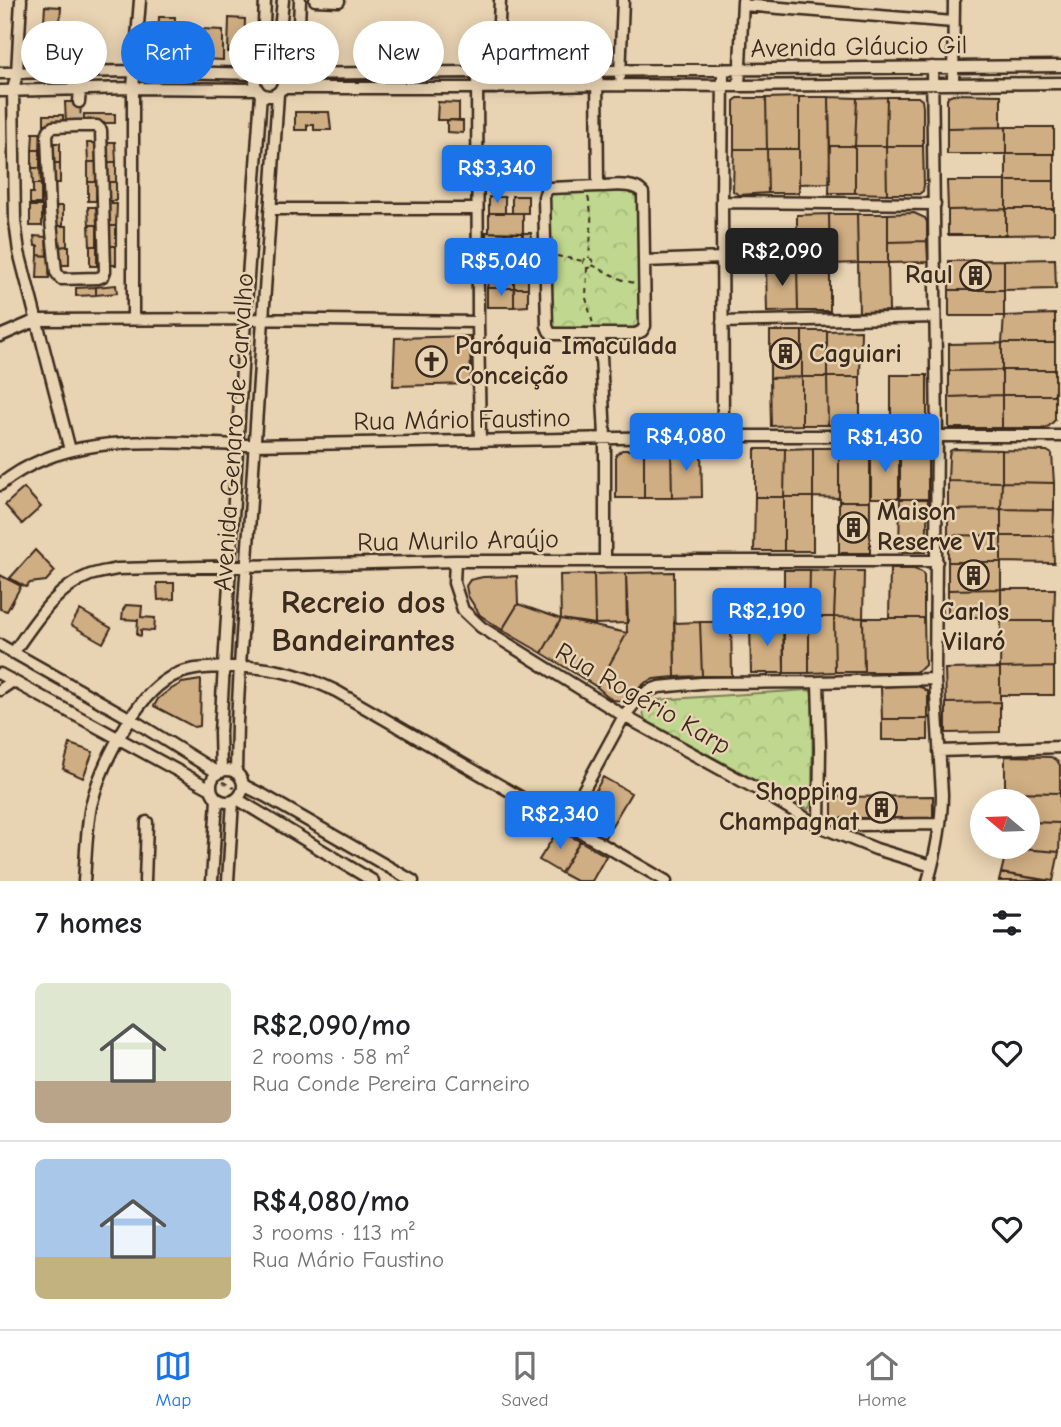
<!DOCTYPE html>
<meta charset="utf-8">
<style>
body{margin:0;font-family:"Comic Neue",sans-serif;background:#f6f6f6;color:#202124;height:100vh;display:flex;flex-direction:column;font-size:26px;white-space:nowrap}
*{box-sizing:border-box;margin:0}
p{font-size:23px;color:#757577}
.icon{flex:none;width:38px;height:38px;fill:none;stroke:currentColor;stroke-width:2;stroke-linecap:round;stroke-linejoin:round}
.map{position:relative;height:881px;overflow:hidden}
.panel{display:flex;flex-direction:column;background:#fff;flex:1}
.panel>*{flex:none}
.hud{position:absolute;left:21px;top:21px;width:700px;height:63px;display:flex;gap:14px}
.needle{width:46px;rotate:289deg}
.fabs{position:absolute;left:970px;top:789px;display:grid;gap:14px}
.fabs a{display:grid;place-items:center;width:70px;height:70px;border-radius:50%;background:#fff;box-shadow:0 4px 18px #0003;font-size:35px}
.price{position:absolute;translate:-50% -60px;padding:0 16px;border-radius:7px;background:#1a73e8;color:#fff;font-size:23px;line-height:46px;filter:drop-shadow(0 2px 4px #0008)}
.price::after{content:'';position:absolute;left:50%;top:42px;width:21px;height:16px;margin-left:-10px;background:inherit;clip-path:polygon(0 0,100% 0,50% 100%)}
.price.selected{background:#222;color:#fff}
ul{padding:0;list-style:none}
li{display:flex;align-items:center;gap:21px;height:175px;padding:0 35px}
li+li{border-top:2px solid #e0e0e0}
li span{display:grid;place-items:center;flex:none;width:196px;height:140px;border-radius:10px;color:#555}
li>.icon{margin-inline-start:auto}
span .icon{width:84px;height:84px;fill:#fffc;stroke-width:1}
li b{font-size:30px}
h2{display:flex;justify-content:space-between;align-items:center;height:84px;padding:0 35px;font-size:30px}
.chip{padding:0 24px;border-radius:32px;background:#fff;box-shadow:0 4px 18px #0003;font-size:24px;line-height:63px}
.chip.selected{background:#1a73e8;color:#fff}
.tab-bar{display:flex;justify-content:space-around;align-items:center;height:98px;border-top:2px solid #e0e0e0;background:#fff;font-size:19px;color:#757577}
.tab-bar a{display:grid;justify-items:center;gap:4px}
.tab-bar .selected{color:#1a73e8}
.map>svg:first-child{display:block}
</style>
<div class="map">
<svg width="1061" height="881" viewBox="0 0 1061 881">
<defs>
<pattern id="park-crowns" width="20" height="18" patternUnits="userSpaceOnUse" patternTransform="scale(1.75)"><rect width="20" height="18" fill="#bfd78e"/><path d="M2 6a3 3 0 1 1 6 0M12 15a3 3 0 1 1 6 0" fill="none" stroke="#a5b97a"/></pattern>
</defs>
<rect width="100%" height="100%" fill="#e8d3b2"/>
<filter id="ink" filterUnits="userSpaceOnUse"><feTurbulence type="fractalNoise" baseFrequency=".0143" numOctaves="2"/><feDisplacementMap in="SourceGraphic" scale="14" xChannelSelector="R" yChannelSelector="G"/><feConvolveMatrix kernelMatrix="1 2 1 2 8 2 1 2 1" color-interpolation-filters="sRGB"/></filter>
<g filter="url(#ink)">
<path fill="url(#park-crowns)" stroke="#7d8056" stroke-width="2" d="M587 191 629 192 637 197 640 320 638 325 633 328 560 330 554 327 550 323 549 201 551 195 556 192Z
M807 690 811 691 813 697 812 800 810 806 808 809 645 720 643 712 647 704 656 700Z"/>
<path fill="#d0ae83" stroke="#3b2a1e" stroke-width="2" d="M45 6 61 7 58 53 42 52Z
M159 17H175L174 43H158Z
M229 18 245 19 244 49 242 52H228Z
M178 24 190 25 189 42 201 43V55L176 53Z
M201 29 223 30V60L201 59Z
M313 31H318L315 46 288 41 289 35 312 39Z
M85 37 102 38V55H84Z
M295 49 315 52 314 59 294 57Z
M953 94 1001 95V127L947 128V100L948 96Z
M799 97H829L830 183 799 184Z
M799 97V149H767L766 98Z
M829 97 857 98 855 146H830Z
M887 97H918L922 100 923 107V146H886Z
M887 97 886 146H855L857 98Z
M738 98H766L767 149H734V101Z
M65 102H81L80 124H66Z
M438 102 459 103V120H437Z
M295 112H329L331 130H314V125H307V130H295Z
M84 114H115V123H84Z
M44 115H63V124H44Z
M447 120 463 121V133L447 132Z
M1006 127H1054V154H1006Z
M1006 127V154H947V128Z
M33 133H41L40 150H32Z
M107 142H115L116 162H107Z
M51 143H60V163H51Z
M87 143H95L96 162H88Z
M830 146H855V193H829Z
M855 146H886L887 194 855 193Z
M886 146H923L924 185 923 191 919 194H887Z
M734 149H767L768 193 739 195 733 191Z
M767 149H799V193H768Z
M32 150H40V168H32Z
M1006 154H1054V181H1006Z
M88 162H96V182H88Z
M107 162H116V182H107Z
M51 163H60V183H52Z
M32 168H40L41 184H33Z
M947 181H1006V209L948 210Z
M1006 181H1054V209H1006Z
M88 182H96V201H88Z
M107 182H116V201H107Z
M33 184H41V204H30V193H33Z
M512 196H528V213H512Z
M489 197H505V213H489Z
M107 204H117L116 226H107Z
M30 206H42V226H30Z
M53 206H63V226H53Z
M88 207H96L97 225H89Z
M1006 209V235H948V210Z
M1006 209H1054V234L1006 235Z
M489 213H523V233L489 232Z
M914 213 925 218 927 222V241L888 242V214Z
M829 214 830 264 797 265V215Z
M829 214H857L858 263 830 264Z
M857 214H888V263H858Z
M89 225H97V246H90Z
M56 226H67V246L57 247Z
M107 226H116V246H108Z
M486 232 505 233V253L492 252 489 249 486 244Z
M505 233H523L522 253H505Z
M523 233H531L530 253H522Z
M34 236 46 237 47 256 38 255V246H35Z
M927 241 928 262 888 263V242Z
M67 246H69V265H60V247Z
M90 246H97V266H90Z
M108 246H116V265H108Z
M38 255 50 256 49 278H37Z
M1055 259 1056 289 1004 290V260Z
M1004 260V290H949V261Z
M858 263H888L889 311 859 312Z
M830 264V311H798L797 265Z
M797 265 798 311 767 312 766 266Z
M495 276H514V288H487L489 278Z
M514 276H528V288H514Z
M116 285 117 293 96 295V287Z
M96 287V295L76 296V288Z
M487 288H514V307H487Z
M514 288H528V306L514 307Z
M949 290H1004V316H949Z
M1055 314V343H1002L1004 316Z
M861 330 860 377H827V331Z
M770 331H802V377L770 378Z
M802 331H827V377H802Z
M470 336 471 384 393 386 395 338Z
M1002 343V370L949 371V344Z
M1002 343H1055V370H1002Z
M1002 370V395L949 397V371Z
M1002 370H1055V395H1002Z
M891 375H927V417L922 423 918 425H891Z
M802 377V425L771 426 770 378Z
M802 377H827L828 425H802Z
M827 377H860V425H828Z
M1002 395V428H949V397Z
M1002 395H1055V420L1049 426 1045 428H1002Z
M813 448H839V498L813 497Z
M813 448V497H784L785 449Z
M839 448 870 449V501H839Z
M671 449H701L702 497 672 498Z
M671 449 672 498H644V450Z
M755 449H785L784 497H755Z
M954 449 1002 450V482L948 481 949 456 950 451Z
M622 450H644V498H616V455Z
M871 450H899V498H871Z
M1002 450 1047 451 1052 454 1054 483 1002 482Z
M900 451H928V499H900Z
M948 481 1002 482 1001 509 948 510Z
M1002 482 1054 483V510L1001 509Z
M24 488 41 507 22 524 5 505Z
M755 497H784V551H754Z
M784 497H813V551H784Z
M900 499H928L926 552H899Z
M839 501H870V553H839Z
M1001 509V536L948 535V510Z
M1001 509 1054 510 1053 536H1001Z
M948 535 1001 536V562H948Z
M1001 536H1053L1054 563 1001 562Z
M35 550 55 571 46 581 30 583 26 587 10 578Z
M948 562H1001V589L948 590Z
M890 569H914L922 572 924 576V618H889Z
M784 570H810L809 617 784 618Z
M810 570 836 571 834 617H809Z
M836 571H864L863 618 834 617Z
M674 572 675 677 654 679 646 682 624 701 612 700 597 687 627 633 626 573Z
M626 573 628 623 595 624 594 574Z
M594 574 595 624 561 619 560 575Z
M0 575 21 586 7 611 0 609Z
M517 576 518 604 502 630 480 615 468 596 466 586 470 580 483 577Z
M157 583H174V599L158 600Z
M1001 589V617H948V590Z
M1001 589H1055L1054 621H1001Z
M518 604 561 619 542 653 502 630Z
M126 605 142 606 141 617 155 618 154 631 141 630V636L137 635 138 620 122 619 123 610Z
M80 610 111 628 103 643 71 625Z
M809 617V673H784V618Z
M809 617H834L835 672 809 673Z
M834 617 863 618 864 672H835Z
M863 618H924L925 665 921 669 915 672H864Z
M561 619 627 633 597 687 542 653Z
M1001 621H1054V667L1000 668Z
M700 622H731L732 676H702Z
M700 622 702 676 675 677 674 623Z
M783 622 784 673H751L750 623Z
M1054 667V695H1000V668Z
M1000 668V702L946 703 945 669Z
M201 680 200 726 194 727 154 706 158 699 168 691 182 683Z
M896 686H916L923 688 928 692V719H882L881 687Z
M1000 702V732L946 733V703Z
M882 719H928V740H882Z
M70 744 93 752 83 778 63 769Z
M1005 756 1051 757 1057 761 1060 765V793L1005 792Z
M603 777 631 793 604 839 582 826 581 822 583 813Z
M1005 792 1060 793V823L1027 822V802H1006Z
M933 796V818H832V797Z
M1027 822 1060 823 1059 852 1007 848 1027 847Z
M558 830 580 841 561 873 539 860Z
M580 841 606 856 592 881H576L561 873Z
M1007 848 1059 852 1053 881 1001 873Z
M1001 873 1049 881H999Z"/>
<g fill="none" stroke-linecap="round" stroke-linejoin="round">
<path stroke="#c5b194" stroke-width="10" stroke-dasharray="10 5" stroke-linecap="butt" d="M77 124 79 102"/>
<defs>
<path id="minor" d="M21 0 17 73 13 90 15 221 19 252 70 450
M315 0 339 1
M743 5 953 22
M299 24 300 0
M255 82a14 14 0 1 1 28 0a14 14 0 1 1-28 0Z
M262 70 265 0
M276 70 283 0
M597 71 598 186
M477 72 478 322 480 440
M0 73 134 71 258 74
M280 74 1061 66
M620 76 623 0
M953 84 954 0
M739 86 743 1
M282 88H477L598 85 739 86 1061 83
M496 88 500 0
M0 91 133 88 257 89
M79 102 80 90
M77 126H97L101 130 105 271 103 276 98 278 61 279 56 272 50 211 47 135 49 130 53 127Z
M598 186C612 186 634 182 643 193L645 326 642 331 636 334H552L549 331 547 326 544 197 546 191 550 188Z
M722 202 935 204
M270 209H477
M645 261 722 258
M478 262 546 260
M133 318V88L140 0
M722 322 934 317
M600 335 605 437V560
M0 336 37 320 245 319 478 322
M723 436 722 202 723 69
M0 485C70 427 170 445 254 445L723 436H1061
M455 561 454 583 463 610 481 627 624 716 762 792 819 826 876 849 932 866
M0 645 131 719 218 773
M13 653C34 624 55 588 90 575 99 572 109 571 117 569L455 561H937
M0 674 211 789
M818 682 935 679
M0 690 13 681
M939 751 1061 747
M211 786a16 16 0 1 1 32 0a16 16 0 1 1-32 0Z
M221 772 220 732 245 319 261 94
M236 773 237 722 240 666 278 94
M243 785 265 796 413 881
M237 799 373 881
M565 824 624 716 640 697 648 691 659 687 701 683 818 682 820 748 819 826
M856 825 939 824
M84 881C86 856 86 831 91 806 100 767 135 696 171 677 188 667 209 668 228 667 267 665 302 674 336 691L666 881
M145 881 147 822
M212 881 217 799
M228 881 233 801
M928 881C936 853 942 823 942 794L935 679 937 435 932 67"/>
</defs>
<use href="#minor" stroke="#3b2a1e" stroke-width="15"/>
<path stroke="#3b2a1e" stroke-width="2" stroke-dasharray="5 5" stroke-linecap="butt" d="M588 197C594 218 590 238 589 258
M557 256 583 261
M583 263a5 5 0 1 1 10 0a5 5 0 1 1-10 0Z
M592 265 623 280 634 283
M587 268 586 298 593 324
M223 782 234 788"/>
<use href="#minor" stroke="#e8d3b2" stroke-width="10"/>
</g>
</g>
<defs>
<symbol id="building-ring" viewBox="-11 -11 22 22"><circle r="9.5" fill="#e8d3b2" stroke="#3b2a1e" stroke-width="1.5"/><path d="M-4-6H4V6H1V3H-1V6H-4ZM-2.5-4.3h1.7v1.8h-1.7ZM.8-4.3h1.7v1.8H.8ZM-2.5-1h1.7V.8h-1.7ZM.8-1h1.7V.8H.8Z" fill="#3b2a1e"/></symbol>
<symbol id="church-ring" viewBox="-11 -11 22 22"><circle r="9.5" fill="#e8d3b2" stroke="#3b2a1e" stroke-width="1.5"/><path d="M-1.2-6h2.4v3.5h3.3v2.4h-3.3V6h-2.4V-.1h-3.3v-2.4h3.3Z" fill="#3b2a1e"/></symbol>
</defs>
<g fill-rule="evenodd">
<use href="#building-ring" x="958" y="258" width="35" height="35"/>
<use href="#building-ring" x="768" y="336" width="35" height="35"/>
<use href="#church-ring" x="414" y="344" width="35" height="35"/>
<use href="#building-ring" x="836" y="510" width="35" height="35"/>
<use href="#building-ring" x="956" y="558" width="35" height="35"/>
<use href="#building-ring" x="864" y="790" width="35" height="35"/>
</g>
<g text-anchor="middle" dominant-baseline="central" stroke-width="5" stroke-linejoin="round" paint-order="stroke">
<g font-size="26" fill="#3b2a1e" stroke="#e8d3b2">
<text transform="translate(859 47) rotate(-1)">Avenida Gláucio Gil</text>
<text transform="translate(462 420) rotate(-1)">Rua Mário Faustino</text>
<text transform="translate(234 432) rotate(-86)">Avenida Genaro de Carvalho</text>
<text transform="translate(458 541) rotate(-1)">Rua Murilo Araújo</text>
<text transform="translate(643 699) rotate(30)">Rua Rogério Karp</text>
</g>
<g font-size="26" font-weight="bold" fill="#3b2a1e" stroke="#e8d3b2" text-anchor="start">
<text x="953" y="275" text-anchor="end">Raul</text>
<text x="455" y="346">Paróquia Imaculada<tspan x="455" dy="30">Conceição</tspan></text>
<text x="809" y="354">Caguiari</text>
<text x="877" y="512">Maison<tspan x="877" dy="30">Reserve VI</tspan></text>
<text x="974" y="612" text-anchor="middle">Carlos<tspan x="974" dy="30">Vilaró</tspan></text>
<text x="859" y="792" text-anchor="end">Shopping<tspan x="859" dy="30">Champagnat</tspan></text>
</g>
<g font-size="33" font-weight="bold" fill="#3b2a1e" stroke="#e8d3b2">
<text x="363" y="602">Recreio dos<tspan x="363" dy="38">Bandeirantes</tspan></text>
</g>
</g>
</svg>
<div class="fabs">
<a><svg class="needle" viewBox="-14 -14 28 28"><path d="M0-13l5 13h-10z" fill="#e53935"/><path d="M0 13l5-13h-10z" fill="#757577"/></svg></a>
</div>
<b class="price" style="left:497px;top:205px">R$3,340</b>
<b class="price selected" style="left:782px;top:288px">R$2,090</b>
<b class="price" style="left:501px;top:298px">R$5,040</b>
<b class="price" style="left:686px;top:473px">R$4,080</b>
<b class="price" style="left:885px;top:474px">R$1,430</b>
<b class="price" style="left:767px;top:648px">R$2,190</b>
<b class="price" style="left:560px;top:851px">R$2,340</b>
<div class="hud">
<a class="chip">Buy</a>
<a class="chip selected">Rent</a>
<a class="chip">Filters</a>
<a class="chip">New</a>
<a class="chip">Apartment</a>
</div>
</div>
<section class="panel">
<h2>7 homes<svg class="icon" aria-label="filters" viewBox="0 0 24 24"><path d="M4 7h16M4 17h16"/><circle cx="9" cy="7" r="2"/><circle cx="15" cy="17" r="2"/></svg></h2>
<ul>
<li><span style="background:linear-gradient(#dfe7d0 70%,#b9a48a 0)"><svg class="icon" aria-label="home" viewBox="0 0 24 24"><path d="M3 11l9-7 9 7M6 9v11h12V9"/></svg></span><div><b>R$2,090/mo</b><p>2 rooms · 58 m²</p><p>Rua Conde Pereira Carneiro</p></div><svg class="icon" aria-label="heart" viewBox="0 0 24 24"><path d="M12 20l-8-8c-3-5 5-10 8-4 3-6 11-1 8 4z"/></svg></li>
<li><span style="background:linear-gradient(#a9c7e8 70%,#c2b280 0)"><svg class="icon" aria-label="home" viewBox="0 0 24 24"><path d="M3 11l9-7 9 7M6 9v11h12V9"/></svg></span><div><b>R$4,080/mo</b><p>3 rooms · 113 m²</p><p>Rua Mário Faustino</p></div><svg class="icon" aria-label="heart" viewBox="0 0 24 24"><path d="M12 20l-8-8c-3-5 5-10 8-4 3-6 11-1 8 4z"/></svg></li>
</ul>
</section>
<nav class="tab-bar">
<a class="selected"><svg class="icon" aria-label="map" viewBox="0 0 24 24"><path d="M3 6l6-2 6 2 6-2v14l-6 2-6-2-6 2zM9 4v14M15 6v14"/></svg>Map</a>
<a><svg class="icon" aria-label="saved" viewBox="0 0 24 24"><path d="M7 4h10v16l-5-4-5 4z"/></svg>Saved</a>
<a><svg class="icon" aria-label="home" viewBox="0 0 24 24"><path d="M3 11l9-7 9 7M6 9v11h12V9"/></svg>Home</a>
</nav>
